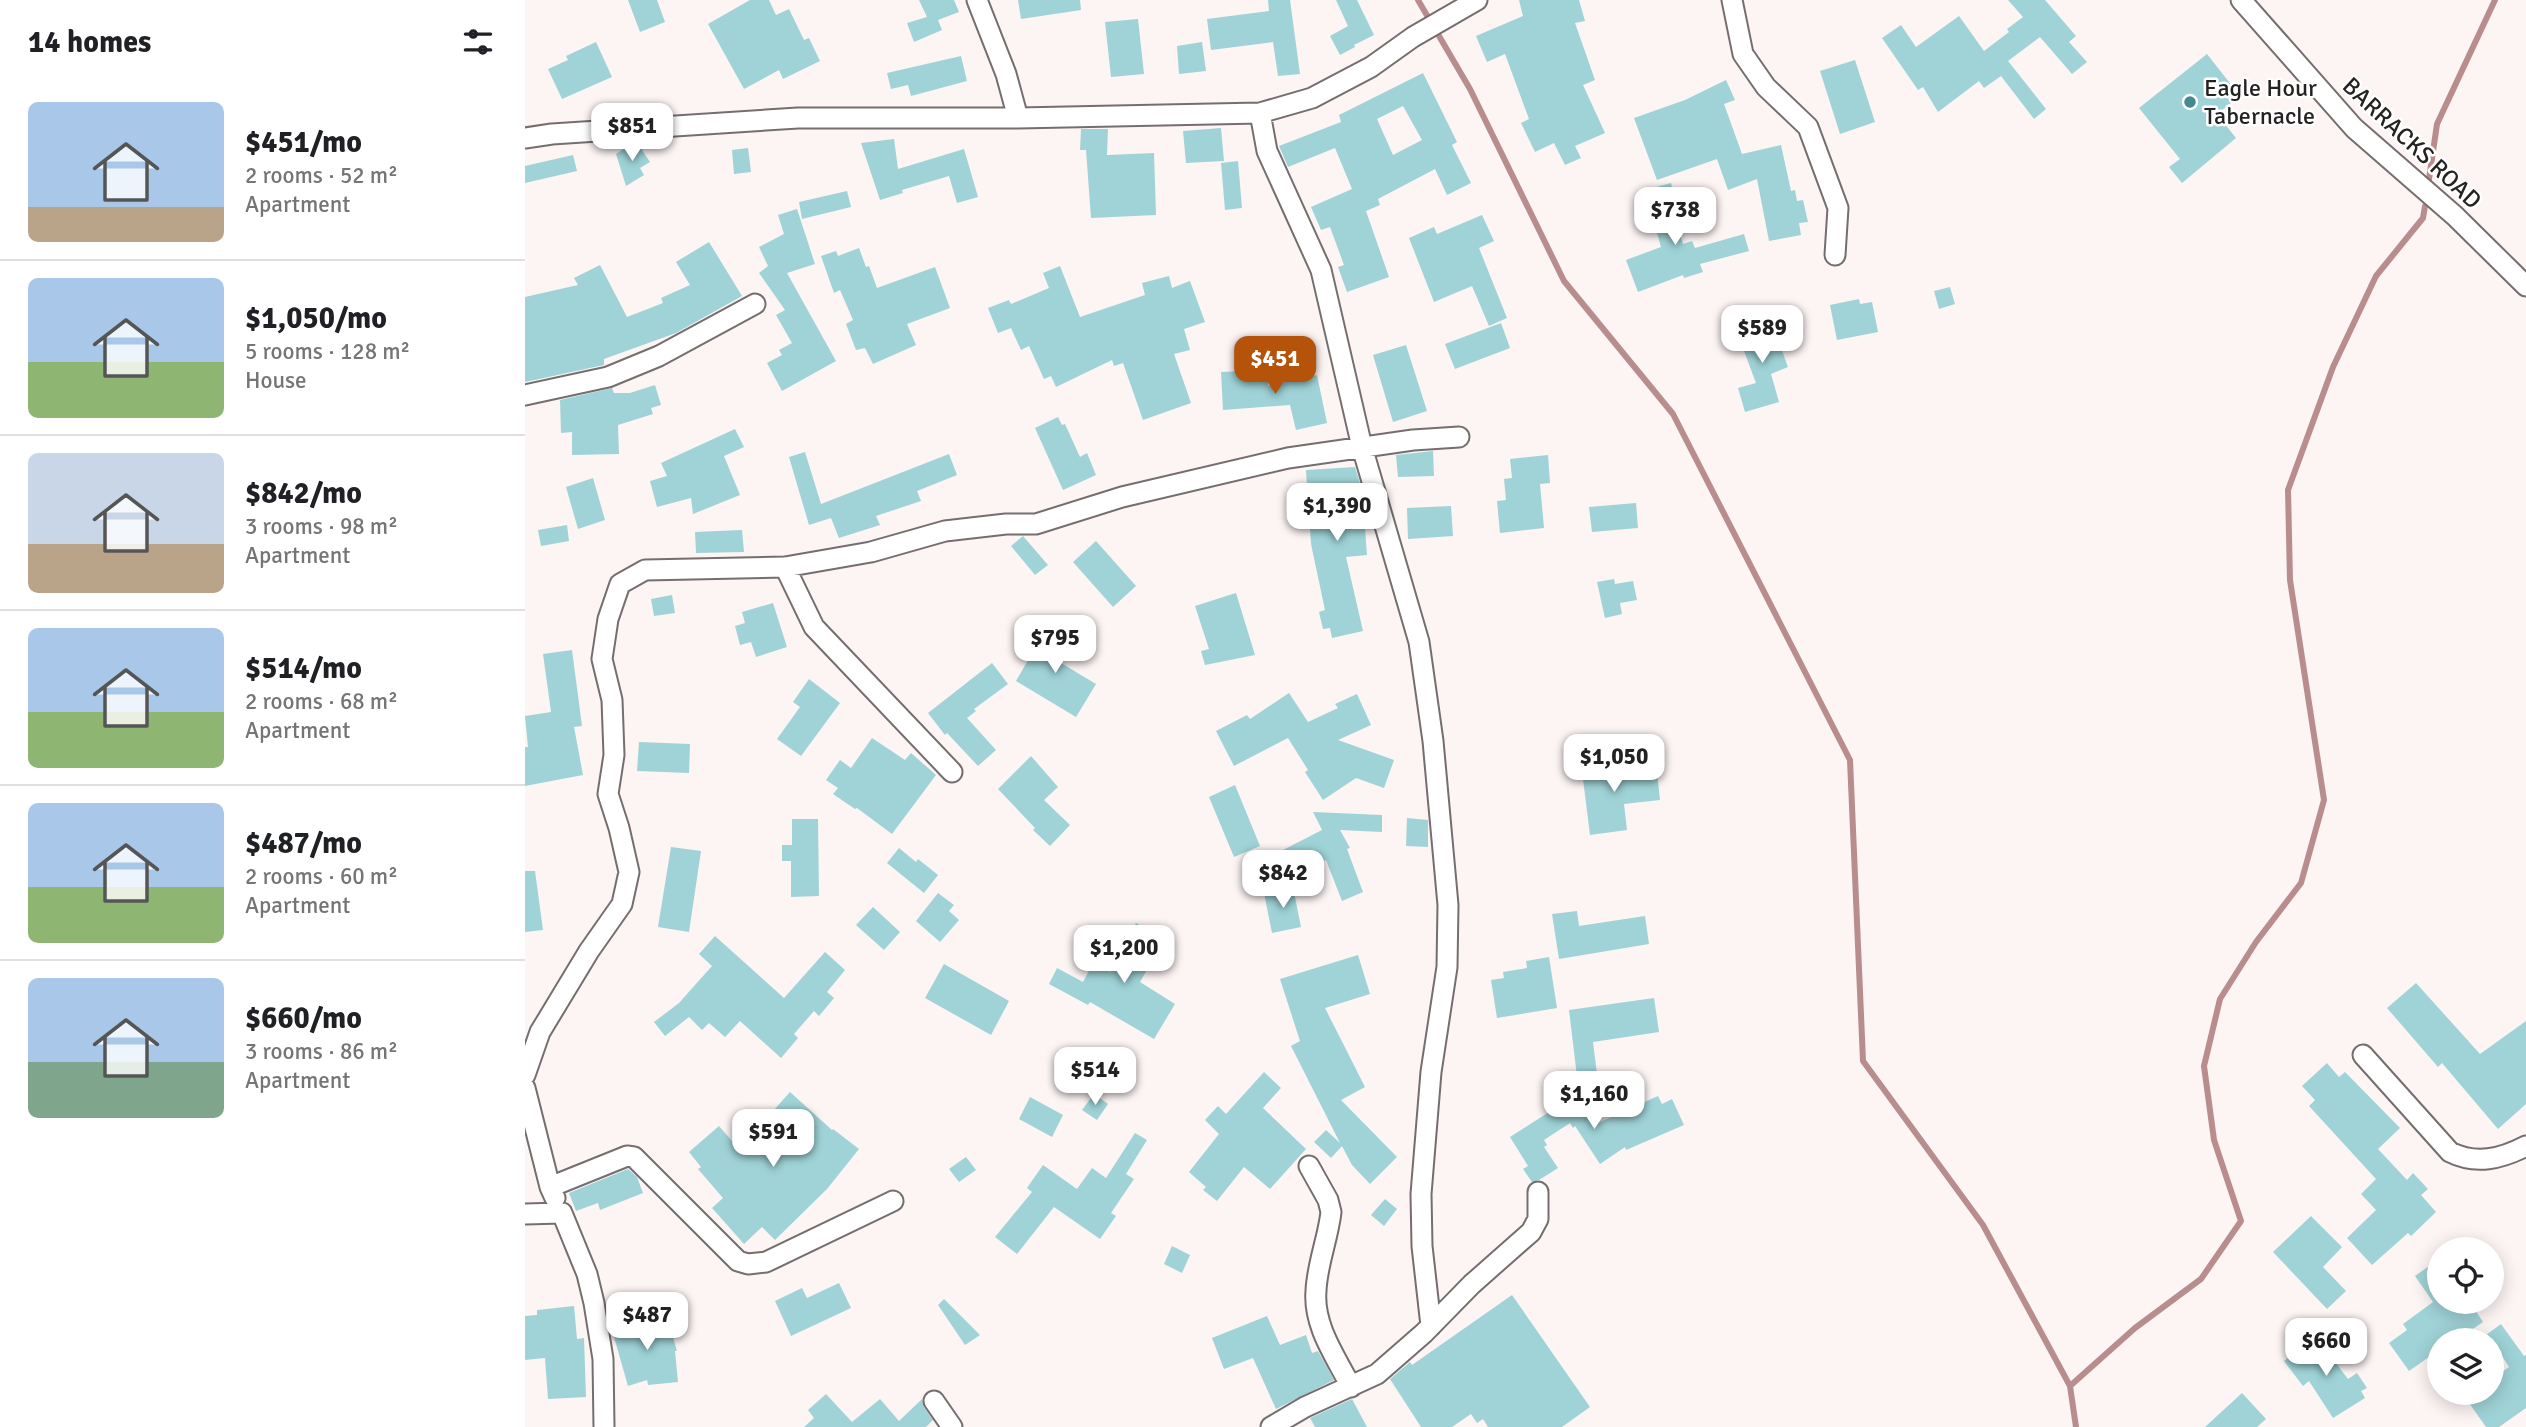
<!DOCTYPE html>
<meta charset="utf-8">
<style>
body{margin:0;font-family:Signika,sans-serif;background:#f6f6f6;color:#202124;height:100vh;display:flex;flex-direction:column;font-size:26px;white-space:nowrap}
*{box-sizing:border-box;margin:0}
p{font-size:23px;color:#757577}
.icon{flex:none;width:38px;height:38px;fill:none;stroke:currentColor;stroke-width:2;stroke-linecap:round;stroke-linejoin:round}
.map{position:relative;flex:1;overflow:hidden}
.panel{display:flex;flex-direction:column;background:#fff;width:525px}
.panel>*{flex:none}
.buttons{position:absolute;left:1902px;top:1237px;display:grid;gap:14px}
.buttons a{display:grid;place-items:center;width:77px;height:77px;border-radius:50%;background:#fff;box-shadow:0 4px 18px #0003;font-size:35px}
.price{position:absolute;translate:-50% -60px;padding:0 16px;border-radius:14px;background:#fff;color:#222;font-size:23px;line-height:46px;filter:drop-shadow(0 2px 4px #0008)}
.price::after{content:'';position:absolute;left:50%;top:42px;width:21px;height:16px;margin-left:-10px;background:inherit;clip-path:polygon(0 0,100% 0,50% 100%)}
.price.current{background:#b45309;color:#fff}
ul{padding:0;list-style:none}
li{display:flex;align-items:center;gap:21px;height:175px;padding:0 28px}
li+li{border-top:2px solid #e0e0e0}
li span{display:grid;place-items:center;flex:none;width:196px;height:140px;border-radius:10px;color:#555}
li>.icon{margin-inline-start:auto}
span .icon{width:84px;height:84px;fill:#fffc;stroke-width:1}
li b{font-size:30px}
h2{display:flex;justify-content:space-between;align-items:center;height:84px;padding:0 28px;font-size:30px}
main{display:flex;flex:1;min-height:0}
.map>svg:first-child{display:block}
</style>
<main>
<section class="panel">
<h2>14 homes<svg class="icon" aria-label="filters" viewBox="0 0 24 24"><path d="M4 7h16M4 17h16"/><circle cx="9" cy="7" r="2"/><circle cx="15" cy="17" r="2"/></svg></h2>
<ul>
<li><span style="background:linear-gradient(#a9c7e8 75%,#b9a48a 0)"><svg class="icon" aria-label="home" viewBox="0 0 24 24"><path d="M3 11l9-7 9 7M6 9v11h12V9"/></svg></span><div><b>$451/mo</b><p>2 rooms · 52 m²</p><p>Apartment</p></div></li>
<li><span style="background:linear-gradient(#a9c7e8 60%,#8fb573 0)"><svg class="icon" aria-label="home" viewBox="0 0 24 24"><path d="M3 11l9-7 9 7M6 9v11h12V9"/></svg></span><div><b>$1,050/mo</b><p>5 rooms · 128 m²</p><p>House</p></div></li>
<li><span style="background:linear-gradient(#c9d6e8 65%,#b9a48a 0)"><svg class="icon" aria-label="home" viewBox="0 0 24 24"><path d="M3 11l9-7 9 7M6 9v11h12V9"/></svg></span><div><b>$842/mo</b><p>3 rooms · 98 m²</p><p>Apartment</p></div></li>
<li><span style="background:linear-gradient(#a9c7e8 60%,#8fb573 0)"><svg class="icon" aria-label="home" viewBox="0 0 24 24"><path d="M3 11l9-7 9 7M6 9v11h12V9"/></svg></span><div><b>$514/mo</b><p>2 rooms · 68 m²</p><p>Apartment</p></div></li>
<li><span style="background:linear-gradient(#a9c7e8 60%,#8fb573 0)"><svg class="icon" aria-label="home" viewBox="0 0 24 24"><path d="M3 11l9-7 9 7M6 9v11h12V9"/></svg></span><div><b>$487/mo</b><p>2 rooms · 60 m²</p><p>Apartment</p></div></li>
<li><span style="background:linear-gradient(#a9c7e8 60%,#7fa58c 0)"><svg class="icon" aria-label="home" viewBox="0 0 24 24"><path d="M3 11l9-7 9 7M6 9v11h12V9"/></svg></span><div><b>$660/mo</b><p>3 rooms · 86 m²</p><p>Apartment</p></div></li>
</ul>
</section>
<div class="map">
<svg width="2001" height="1427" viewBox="0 0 2001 1427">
<rect width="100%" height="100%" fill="#fdf4f4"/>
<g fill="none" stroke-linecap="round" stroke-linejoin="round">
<path stroke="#b98d8d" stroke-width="6" d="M893 0 945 89 1039 281 1148 414 1325 760 1338 1061 1458 1225 1545 1386
M1904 179 1912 124 1970 0
M1551 1427 1545 1386 1610 1328 1676 1279 1716 1221 1689 1140 1679 1066 1695 999 1731 942 1776 883 1799 800 1765 580 1763 490 1808 367 1851 276 1898 218 1900 206"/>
</g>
<path fill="#9fd3d7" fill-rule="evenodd" d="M103 0H132L140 22 115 32Z
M225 0H244L251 15 264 9 279 40 284 38 295 61 258 79 254 70 219 89 183 24Z
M394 0H429L434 12 413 20 417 30 389 42 382 23 402 17Z
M493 0H555L556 10 496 19Z
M743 0H765L775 74 753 76 748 42 686 50 682 19 744 11Z
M811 0H832L849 35 829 45 830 47 815 55 805 36 823 26Z
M994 0H1054L1060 21 1050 23 1070 80 1058 85 1080 133 1050 146 1056 158 1040 165 1029 143 1010 152 996 123 1004 119 980 54 962 62 951 36 998 16Z
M1483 0H1520L1551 36 1544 42 1562 62 1547 74 1515 37 1483 61 1521 109 1509 119 1476 76 1459 88 1454 81 1413 112 1398 87 1393 90 1357 38 1376 25 1391 47 1434 16 1459 51 1484 32 1482 29 1498 17Z
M613 19 619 74 586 77 580 22Z
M71 42 87 77 37 99 23 69 43 60 41 56Z
M677 42 681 71 654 74 652 46Z
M1682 54 1715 96 1692 114 1711 138 1657 183 1644 167 1655 159 1614 108Z
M436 56 442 81 386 96 383 85 366 89 362 73Z
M1330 60 1350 122 1315 134 1295 71Z
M898 73 932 142 927 145 946 183 922 195 910 169 853 199 855 205 841 211 864 277 822 292 813 267 819 265 805 227 796 230 786 207 827 189 810 148 763 167 754 146 816 122 814 115ZM878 106 897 140 868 155 852 119Z
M1201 80 1210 100 1199 104 1217 154 1256 145 1266 191 1270 190 1272 201 1278 200 1283 222 1274 223 1276 235 1244 241 1232 179 1203 190 1192 159 1132 180 1109 118 1160 100Z
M696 128 699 161 661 163 658 131Z
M556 129H583L582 155 629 153 631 215 566 218 561 150H555Z
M369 139 373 169 439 149 453 197 432 203 424 176 377 190 378 193 355 200 336 143Z
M111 141 125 162 115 168 119 175 101 186 91 154Z
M223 148 226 172 209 174 207 150Z
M48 155 52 171 0 183V166Z
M713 161 717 208 700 210 696 163Z
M1146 183 1150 199 1145 201 1158 244 1167 241 1170 248 1219 234 1224 251 1175 264 1178 272 1159 278 1158 275 1113 292 1101 260 1136 247 1120 190Z
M322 191 326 207 277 219 274 202Z
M272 209 290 264 262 273 311 361 257 391 242 363 257 355 254 350 267 343 251 315 260 310 234 273 243 266 234 247 259 234 253 215Z
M957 215 969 241 954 248 982 318 964 326 947 286 909 302 884 238 909 227 912 234Z
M184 242 217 296 151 333 79 359V365L0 382V297L53 285 49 278 75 265 102 317 138 303 136 298 165 285 151 262Z
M334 248 341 267 344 266 352 288 410 267 425 308 382 324 391 345 348 364 340 348 331 350 321 324 328 320 315 290 309 293 296 256 311 251 313 256Z
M535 266 555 317 620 295 617 283 644 276 647 288 665 281 680 322 659 329 665 350 649 354 666 403 618 420 598 363 589 366 587 360 531 387 526 376 519 379 504 346 496 350 486 328 473 333 463 308 484 300 486 304 524 288 518 273Z
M1425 287 1430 304 1414 309 1409 291Z
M1334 299 1335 304 1347 302 1353 332 1312 340 1305 305Z
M1245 318 1263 367 1246 374 1254 402 1220 412 1213 388 1231 383 1213 335 1226 330 1224 325Z
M976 323 985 348 930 369 920 344Z
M881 345 902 411 868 422 848 355Z
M742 370 743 386 792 375 802 423 771 430 765 405 698 410 696 372Z
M130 385 136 405 126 408 128 414 93 425 94 454 47 455V432L36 433 35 400 87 388 89 393H105Z
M533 417 537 425 540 424 555 457 562 453 571 475 538 490 510 428Z
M210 429 219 447 199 456 215 495 168 514 166 498 132 507 125 481 142 476 136 463Z
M908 451 909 476 873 477 871 455Z
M280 452 296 504 424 454 432 475 392 491 396 501 351 516 355 525 314 538 306 518 284 525 264 457Z
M1023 455 1025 483 1015 484 1019 528 975 533 972 501 981 500 979 479 987 478 985 459Z
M830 467 837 490 842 555 821 557 838 631 807 638 805 628 798 629 794 612 800 610 786 544 781 470Z
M68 478 80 520 53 529 41 487Z
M1111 503 1113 528 1067 532 1064 507Z
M926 506 928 536 883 539 882 508Z
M42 525 44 541 16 546 13 530Z
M217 530 219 552 171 553 170 532Z
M498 536 523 565 510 575 486 546Z
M571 541 611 586 588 607 548 562Z
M1089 579 1090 584 1108 581 1112 600 1095 603 1097 614 1080 618 1072 582Z
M711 593 730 655 680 665 676 651 684 649 670 606Z
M147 595 150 613 129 616 126 599Z
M248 603 262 647 231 657 226 642 215 645 210 626 220 623 217 612Z
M521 629 547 644 536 663 571 684 551 717 491 681Z
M47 650 57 726 49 727 58 775 0 786V747H3L0 716 26 712 18 654Z
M467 663 483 684 449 709 451 711 442 718 471 750 453 766 422 733 420 735 403 713Z
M284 679 315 703 276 756 252 739 275 707 268 702Z
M764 693 783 722 813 708 810 704 832 694 846 725 813 740 869 760 859 788 831 778 798 800 780 772 783 770 763 738 709 766 691 731 722 715 725 719Z
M347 738 380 760 386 753 411 775 367 834 332 808 330 809 308 794 313 788 301 780 315 760 326 768Z
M114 742 165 744 164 773 112 771Z
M506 756 533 787 519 800 545 825 525 846 508 830 510 828 473 789Z
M1093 759 1096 777 1132 772 1135 800 1099 804 1102 830 1065 835 1056 763Z
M710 785 735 846 709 857 684 797Z
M788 812 857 815V832L815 830 825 848 822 849 838 892 817 901 801 860 771 875 758 850 797 830Z
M882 818 903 820V847L881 846Z
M267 819H293L294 896 266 897V861H257V845H267Z
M146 847 176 851 164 932 133 927Z
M374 848 391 862 393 859 413 875 399 893 362 863Z
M0 871H10L18 930 0 932Z
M768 887 776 927 747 933 739 893Z
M413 893 429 905 424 911 434 920 415 942 391 921Z
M348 907 375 932 359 950 331 925Z
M1052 911 1054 926 1120 916 1124 944 1034 959 1027 914Z
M611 923 639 939 615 982 650 1004 629 1039 565 1002 563 1005 524 984 532 968 558 982 568 963 585 972Z
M190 936 259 998 300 952 320 970 302 992 309 998 294 1016 289 1011 269 1034 273 1038 256 1058 215 1021 200 1037 184 1023 177 1030 164 1017 140 1036 129 1022 154 1003 187 966 174 954Z
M833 955 845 994 800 1008 840 1087 816 1100 872 1157 845 1184 827 1165 817 1146 806 1158 789 1142 801 1130 815 1143 766 1046 775 1041 755 979Z
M1024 957 1032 1008 972 1018 966 980 979 978 978 972 1002 968 1001 961Z
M419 964 484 1001 466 1035 400 998Z
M1891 983 1955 1054 2001 1021V1104L1973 1129 1917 1063 1913 1067 1862 1008Z
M1129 998 1134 1032 1068 1042 1073 1082 1053 1085 1044 1010Z
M1802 1063 1814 1077 1820 1072 1875 1128 1853 1149 1882 1180 1888 1173 1903 1189 1896 1195 1911 1212 1886 1236 1883 1233 1847 1265 1822 1238 1851 1210 1836 1194 1851 1179 1784 1106 1790 1100 1777 1086Z
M739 1072 756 1088 738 1108 781 1149 745 1189 719 1167 692 1201 678 1190 681 1187 664 1172 694 1134 680 1120 693 1106 701 1114Z
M265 1092 307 1130 308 1129 334 1149 302 1189 250 1240 237 1227 219 1244 187 1208 198 1198 173 1169 176 1167 164 1152 194 1126 207 1141 230 1122 234 1127Z
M1054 1093 1073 1123 1133 1096 1137 1104 1147 1099 1159 1125 1101 1150 1100 1147 1075 1164 1050 1126 1048 1128 1045 1123 1019 1140 1022 1145 1019 1147 1033 1168 1014 1180 1007 1182 998 1169 1003 1166 985 1137Z
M569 1094 583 1104 572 1120 557 1110Z
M505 1097 538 1115 527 1137 494 1119Z
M610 1133 622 1140 601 1174 609 1179 586 1213 591 1216 575 1239 529 1207 492 1254 470 1237 507 1192 502 1188 518 1165 552 1189 567 1168 581 1178Z
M441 1157 451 1170 434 1182 424 1169Z
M103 1169 112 1177 118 1193 75 1210 73 1203 51 1211 44 1193Z
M860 1199 872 1209 859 1226 846 1215Z
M1786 1216 1817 1247 1798 1267 1821 1291 1802 1309 1748 1252Z
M647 1246 665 1255 657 1273 639 1264Z
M1914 1259V1302H1945L1958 1322 1933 1339 1914 1340V1350L1884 1371 1864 1343 1882 1330 1878 1324 1908 1302 1890 1276Z
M314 1283 326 1308 266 1336 250 1301 277 1288 282 1298Z
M987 1295 1065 1407 1037 1427H963L958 1419 952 1423 946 1414 927 1427H896L865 1379 885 1362 887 1365Z
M419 1299 455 1335 440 1345 413 1305Z
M49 1306 52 1339 59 1338 61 1397 23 1399 20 1358 0 1360V1316L12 1315V1310Z
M742 1316 755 1345 781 1335 787 1353 793 1351 809 1380 751 1409 728 1358 699 1369 687 1338Z
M142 1317 152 1351H150L153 1382 123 1385 122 1380 103 1386 85 1323 99 1318 102 1328Z
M1976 1324 1999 1356 2001 1355V1408L1974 1427H1961L1937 1393H1967V1379L1984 1367 1967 1340 1961 1335Z
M1791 1337 1823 1379 1832 1373 1842 1388 1836 1391 1840 1398 1808 1418 1784 1381 1778 1386 1759 1361Z
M1717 1393 1741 1419 1732 1427H1680Z
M301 1394 327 1422 355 1399 374 1421 397 1399 399 1407 408 1420 401 1427H279L289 1418 283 1410Z
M827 1399 842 1427H790L785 1418Z"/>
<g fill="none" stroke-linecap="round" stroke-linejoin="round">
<defs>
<path id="minor" d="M452 0 481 74 493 118
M1207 0 1218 54 1241 87 1283 127 1313 208 1310 255
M1716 0 1829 128 1930 216 2001 286
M735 113 742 151 796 270 837 447 894 642 908 741 923 905 922 967 906 1072 896 1194 897 1246 906 1326
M0 138 27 134 273 118H493L735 113 787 98 846 67 888 37 952 0
M0 395 83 377 134 356 230 304
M260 567 289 627 427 772
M1838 1055 1925 1152C1951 1165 1976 1159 2001 1146
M0 1075 15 1032 64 951 97 904 104 872 94 828 83 794 89 755 87 700 77 659 83 619 95 584 120 570 260 567 346 552 420 531 481 524H511L597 497 763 458 888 440 934 437
M0 1088 25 1187 30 1198
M784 1166 803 1200 806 1212C803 1239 792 1264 791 1291 788 1326 811 1357 826 1387
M25 1187 102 1156 109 1157 213 1261 223 1264 241 1262 368 1201
M0 1214 37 1213 62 1274 69 1303 78 1359 79 1427
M409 1401 427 1427
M746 1427 780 1407 852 1374 899 1333 947 1284 1006 1232 1013 1219V1192"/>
</defs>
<use href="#minor" stroke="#756e6e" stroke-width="23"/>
<use href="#minor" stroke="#fff" stroke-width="19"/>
</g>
<circle fill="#438a90" stroke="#fff" stroke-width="2.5" cx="1665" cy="102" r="7"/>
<g text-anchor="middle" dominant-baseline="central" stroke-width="5" stroke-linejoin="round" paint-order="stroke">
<g font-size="24" fill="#252222" stroke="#fff" text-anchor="start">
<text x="1679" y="88">Eagle Hour<tspan x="1679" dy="28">Tabernacle</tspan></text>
</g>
<g font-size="24" fill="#252222" stroke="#fff">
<text transform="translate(1887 143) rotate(43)">BARRACKS ROAD</text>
</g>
</g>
</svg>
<div class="buttons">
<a><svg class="icon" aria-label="locate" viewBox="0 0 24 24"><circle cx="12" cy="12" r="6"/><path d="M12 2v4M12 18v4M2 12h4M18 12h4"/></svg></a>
<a><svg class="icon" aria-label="layers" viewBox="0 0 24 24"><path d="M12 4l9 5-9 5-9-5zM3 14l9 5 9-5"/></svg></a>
</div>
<b class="price" style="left:107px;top:163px">$851</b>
<b class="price" style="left:1150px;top:247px">$738</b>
<b class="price" style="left:1237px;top:365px">$589</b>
<b class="price current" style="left:750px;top:396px">$451</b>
<b class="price" style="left:812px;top:543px">$1,390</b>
<b class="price" style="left:530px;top:675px">$795</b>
<b class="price" style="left:1089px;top:794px">$1,050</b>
<b class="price" style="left:758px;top:910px">$842</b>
<b class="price" style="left:599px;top:985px">$1,200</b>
<b class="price" style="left:570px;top:1107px">$514</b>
<b class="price" style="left:1069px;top:1131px">$1,160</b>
<b class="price" style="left:248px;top:1169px">$591</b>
<b class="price" style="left:122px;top:1352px">$487</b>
<b class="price" style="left:1801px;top:1378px">$660</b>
</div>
</main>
